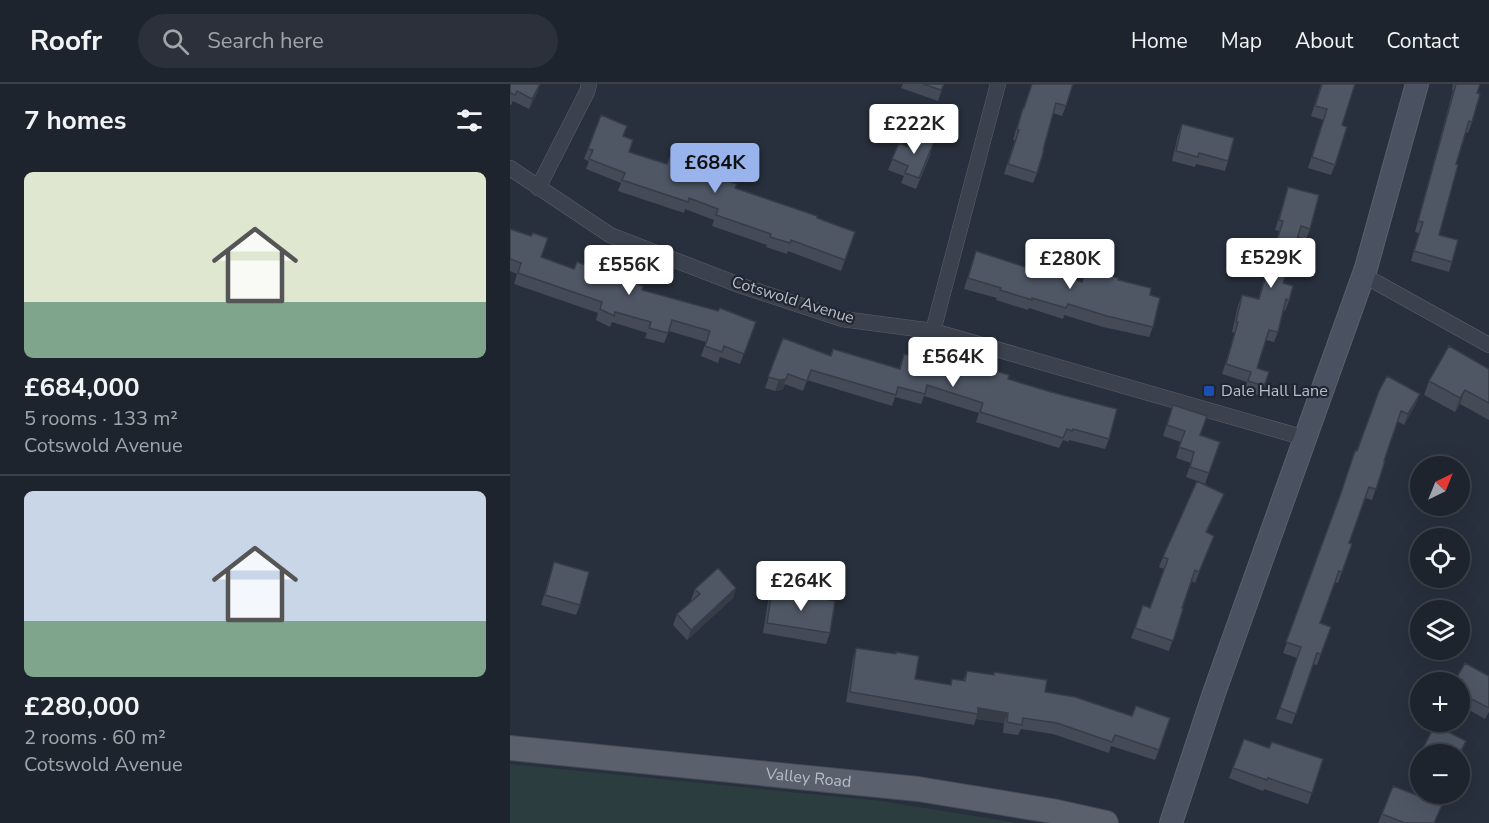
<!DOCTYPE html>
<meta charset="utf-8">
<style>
body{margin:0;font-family:"Nunito Sans",sans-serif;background:#2b303a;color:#f1f3f6;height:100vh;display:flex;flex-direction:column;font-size:22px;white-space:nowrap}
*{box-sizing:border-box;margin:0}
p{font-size:20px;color:#a1a4aa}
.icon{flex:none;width:33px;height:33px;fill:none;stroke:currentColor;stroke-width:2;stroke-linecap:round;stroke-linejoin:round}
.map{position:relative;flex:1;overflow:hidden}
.drawer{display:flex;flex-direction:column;background:#1e242e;width:510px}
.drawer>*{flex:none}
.needle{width:39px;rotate:43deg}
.controls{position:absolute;left:900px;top:372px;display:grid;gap:12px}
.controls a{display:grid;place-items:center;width:60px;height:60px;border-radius:50%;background:#1e242e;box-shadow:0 6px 24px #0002,0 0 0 2px #3c414a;font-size:30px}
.price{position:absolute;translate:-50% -51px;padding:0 14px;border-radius:6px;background:#fff;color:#222;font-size:20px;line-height:39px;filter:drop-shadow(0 2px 3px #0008)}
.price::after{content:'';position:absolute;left:50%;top:36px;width:18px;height:14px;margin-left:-9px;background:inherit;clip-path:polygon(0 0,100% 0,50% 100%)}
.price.on{background:#99b4ec;color:#111}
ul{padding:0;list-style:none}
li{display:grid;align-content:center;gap:12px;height:318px;padding:0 24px}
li+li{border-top:2px solid #3c414a}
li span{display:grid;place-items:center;height:186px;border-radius:9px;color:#555}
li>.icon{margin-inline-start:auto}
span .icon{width:108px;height:108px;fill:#fffc;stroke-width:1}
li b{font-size:26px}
h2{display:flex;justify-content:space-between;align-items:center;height:72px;padding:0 24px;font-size:26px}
header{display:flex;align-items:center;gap:36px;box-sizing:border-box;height:84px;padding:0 30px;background:#1e242e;border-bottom:2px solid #3c414a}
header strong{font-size:28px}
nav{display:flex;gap:33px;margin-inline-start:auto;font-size:21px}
.search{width:420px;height:54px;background:#2b303a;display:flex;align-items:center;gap:15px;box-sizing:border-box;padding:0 21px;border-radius:33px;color:#a1a4aa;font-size:22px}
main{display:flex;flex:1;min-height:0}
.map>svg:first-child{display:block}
</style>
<header>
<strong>Roofr</strong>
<div class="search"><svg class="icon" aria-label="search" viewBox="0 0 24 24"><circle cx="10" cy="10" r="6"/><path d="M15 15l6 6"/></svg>Search here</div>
<nav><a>Home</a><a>Map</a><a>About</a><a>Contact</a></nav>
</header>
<main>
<section class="drawer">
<h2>7 homes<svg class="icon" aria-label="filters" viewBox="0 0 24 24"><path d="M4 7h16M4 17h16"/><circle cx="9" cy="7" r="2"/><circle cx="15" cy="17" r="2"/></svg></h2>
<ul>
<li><span style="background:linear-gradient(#dfe7d0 70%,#7fa58c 0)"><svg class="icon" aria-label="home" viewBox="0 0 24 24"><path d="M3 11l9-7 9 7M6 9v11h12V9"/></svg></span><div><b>£684,000</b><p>5 rooms · 133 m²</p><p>Cotswold Avenue</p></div></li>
<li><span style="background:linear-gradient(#c9d6e8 70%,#7fa58c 0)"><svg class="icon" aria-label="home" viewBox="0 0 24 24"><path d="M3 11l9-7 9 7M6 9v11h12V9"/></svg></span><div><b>£280,000</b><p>2 rooms · 60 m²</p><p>Cotswold Avenue</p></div></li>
</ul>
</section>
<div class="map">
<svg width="979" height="739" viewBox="0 0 979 739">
<defs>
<pattern id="water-waves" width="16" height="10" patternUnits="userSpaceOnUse" patternTransform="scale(1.5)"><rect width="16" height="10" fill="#404c64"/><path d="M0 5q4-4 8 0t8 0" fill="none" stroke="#5a6479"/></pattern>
</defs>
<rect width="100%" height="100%" fill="#28303d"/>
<path fill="#2b3d3f" d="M0 680 371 717 508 739H0Z"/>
<path fill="url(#water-waves)" d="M364 35 387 43 383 55 360 47Z"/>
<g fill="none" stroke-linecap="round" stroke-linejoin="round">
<defs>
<path id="street" d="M0 84 100 151 232 202 332 235 423 247 795 354
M28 104 77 8 79 0
M853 191 979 261
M423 247 488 0"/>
<path id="secondary" d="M661 739 704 609 856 184 907 0"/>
<g id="primary">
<path id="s1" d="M0 664 408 705 542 727 596 739"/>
</g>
</defs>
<use href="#street" stroke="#5a606b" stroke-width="16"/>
<use href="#secondary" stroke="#5a606b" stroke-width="24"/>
<use href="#primary" stroke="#454b56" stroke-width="26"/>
<use href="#street" stroke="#3c424d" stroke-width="15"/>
<use href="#secondary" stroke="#4a5160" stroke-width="22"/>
<use href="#primary" stroke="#5a616d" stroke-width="24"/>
</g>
<path fill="#444b57" d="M0 0 28 7 19 25 3 17 1 21H0Z
M393 0H434L428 17 391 4Z
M522 0 556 22 552 32 543 29 527 89 523 99 494 90 505 56H503L509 35 513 24H514Z
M811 0H845L832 41 825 81 821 91 798 84 813 36 801 32Z
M943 0H970L967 9 962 38 958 49 956 48 946 80 929 151 942 178 939 188 901 177 909 149 905 148 943 6H942Z
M91 31 113 52 119 68 157 80 182 85 225 104 345 148 331 187 278 167 277 170 256 163 257 161 202 142 204 136 175 125 174 129 108 107 111 99 76 85 79 77 74 75Z
M672 40 718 77 715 87 686 80 685 83 662 77 668 51Z
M389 59 400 64 421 69 406 105 391 99 394 92 378 86Z
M778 103 800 145 796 155 788 153 773 199 779 217 775 227 773 226 768 248 764 258 756 256 747 284 759 288 751 312 735 307 737 298 712 290 725 249 722 248 728 221 732 211 748 215 769 147 765 146Z
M0 145 31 173 64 185 132 206 246 238 230 280 210 273 208 279 191 272 196 258 159 247 154 259 135 254 137 249 102 238 100 243 86 236 88 229 4 200 7 190 0 187Z
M466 167 537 190 572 198 577 185 608 196 640 211 643 243 639 253 593 243 554 231 553 235 519 224 518 226 486 216 487 214 454 205Z
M273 254 320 272 323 265 389 285 394 270 429 279 498 295 599 355 595 365 559 356V358L553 356 549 364 466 338 469 329 414 312 411 320 385 313 382 322 297 296 293 307 275 300 272 306 265 307 255 304Z
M979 285V336L950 320 945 328 914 311 919 297Z
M869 307 906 320 894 341 887 337 874 377H875L862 416 855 414 839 459 832 488 828 499 825 498 810 539 821 543 807 581 803 580 782 640 766 635 787 574 773 569Z
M663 321 690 351 710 358 695 400 676 393 681 379 666 374 671 358 653 352Z
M714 410 697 448 700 462 685 499 682 497 672 524 673 525 659 567 621 554 633 521 640 524 654 485 649 483 653 473Z
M44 478 70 521 66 531 31 521Z
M226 504 223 514 177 556 163 541 167 530 182 516H181L185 505Z
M262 506 320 549 316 560 253 549 258 517Z
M346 564 405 595 440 601 442 595 453 597 457 587 483 591 484 588 535 608 649 666 645 676 601 662 599 669 543 650 511 645 508 651 493 649 494 639 466 635 464 641 336 618 343 575Z
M979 592V628L975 635 950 621V598Z
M734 655 759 664 813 675 798 720 754 705 753 707 719 694Z
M956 657 950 673V670H910V683L906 681 910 670Z
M883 702 925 739H868Z"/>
<path fill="#373d47" d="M30 0 28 7 19 25 22 15Z
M278 290 272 306 265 307 269 296Z
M955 306 950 320 945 328 950 314Z
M910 310 906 320 894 341 898 330Z
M714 410 710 420 692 459 696 448Z
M226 504 223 514 177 556 181 546Z
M468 624 498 629 494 639 466 635Z"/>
<path fill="#4f5765" stroke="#373d47" stroke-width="1.5" d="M0 0H30L22 15 7 7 5 11 0 9Z
M413 0H434L431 6Z
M522 0H563L556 22 546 19 533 66H534L527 89 498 80 509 46 507 45 513 24H514Z
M812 0H845L832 41 837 43 825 81 802 73 817 25 805 22Z
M946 0H970L967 9 970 10 962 38 959 37 946 80 948 81 929 151 948 156 942 178 904 167 913 138 908 137Z
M91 31 117 42 113 52 123 56 119 68 157 80 160 72 184 81 182 85 227 100 225 104 307 132V134L345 148 335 176 281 156 280 159 260 153 261 150 206 131 208 125 179 114 178 118 112 96 115 89 79 75 83 66 78 65Z
M672 40 724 54 718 77 689 69 688 73 666 67Z
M405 50 424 58 409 94 395 89 398 82 382 75 389 59 400 64Z
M778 103 809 111 800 145 791 142 773 199 783 202 779 217 776 215 768 248 759 246 747 284 759 288 754 302 738 297 741 288 716 280 728 238H726L732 211 749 215 773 137 769 136Z
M0 145 21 152 23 149 38 154 31 173 64 185 67 178 133 202 132 206 208 227 210 224 246 238 234 270 214 262 212 268 195 262 200 247 162 236 158 249 139 244 141 238 105 228 104 232 90 225 92 218 8 189 11 179 0 175Z
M466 167 537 190 538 188 572 198 577 185 608 194V196L641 204 640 211 650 214 643 243 597 232 558 220 556 224 522 214V216L490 206 491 204 458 194Z
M273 254 321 272 323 265 390 285 394 270 429 279 431 275 480 289 482 286 499 291 498 295 541 308 607 325 599 355 563 345 562 347 557 345 553 354 470 328 473 319 417 301 415 310 388 303 386 311 301 286 297 297 278 290 276 295 269 296 258 293Z
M939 262 979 285V319L955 306 950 314 919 297Z
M877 292 910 310 898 330 891 327 874 377H875L866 405 859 403 839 459 842 460 832 488 829 487 810 539 821 543 811 570 807 569 786 630 770 624 791 563 776 558 831 409 845 367H847L869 307Z
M663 321 697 332 690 351 710 358 699 389 680 383 684 368 669 363 675 347 657 341Z
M687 397 714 410 696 448 704 452 689 488 685 486 672 524 673 525 663 557 625 544 633 521 640 524 658 475 653 473Z
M44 478 79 488 70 521 35 511Z
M208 484 226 504 181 546 167 530 190 510 185 505Z
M262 506 325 517 320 549 257 539Z
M346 564 386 570V568L409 572 405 595 441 601 442 595 455 597 457 587 484 591V588L537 596 535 608 565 613 622 632 626 622 660 634 649 666 605 651 602 658 547 639 513 634 512 641 497 638 498 629 468 624V630L340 608Z
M955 579 979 592V624L950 609V598H944Z
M925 641 956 657 949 670H910Z
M734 655 759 664 762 658 813 675 802 709 758 694 757 696 723 684Z
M883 702 932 721 924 739H895L872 730Z"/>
<rect fill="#1a4fb4" stroke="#212732" stroke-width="2" x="693" y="301" width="12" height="12" rx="3"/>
<g text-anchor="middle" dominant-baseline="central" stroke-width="4.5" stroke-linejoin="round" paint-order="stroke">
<g font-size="16" fill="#b8bdc8" stroke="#212732">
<text transform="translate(283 216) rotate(17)">Cotswold Avenue</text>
<text stroke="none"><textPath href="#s1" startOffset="300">Valley Road</textPath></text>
</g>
<g font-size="16" fill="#b8bdc8" stroke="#212732" text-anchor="start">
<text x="711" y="307">Dale Hall Lane</text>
</g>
</g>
</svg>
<div class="controls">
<a><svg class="needle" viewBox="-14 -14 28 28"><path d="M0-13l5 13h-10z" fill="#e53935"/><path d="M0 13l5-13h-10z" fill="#a1a4aa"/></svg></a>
<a><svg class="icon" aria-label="locate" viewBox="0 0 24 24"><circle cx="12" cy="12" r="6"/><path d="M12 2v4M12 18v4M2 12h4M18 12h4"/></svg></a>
<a><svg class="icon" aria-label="layers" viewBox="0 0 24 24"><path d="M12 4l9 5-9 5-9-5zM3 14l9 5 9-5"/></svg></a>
<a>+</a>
<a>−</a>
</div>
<b class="price" style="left:404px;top:71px">£222K</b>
<b class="price on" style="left:205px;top:110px">£684K</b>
<b class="price" style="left:761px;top:205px">£529K</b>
<b class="price" style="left:560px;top:206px">£280K</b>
<b class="price" style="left:119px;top:212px">£556K</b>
<b class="price" style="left:443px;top:304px">£564K</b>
<b class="price" style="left:291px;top:528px">£264K</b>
</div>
</main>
